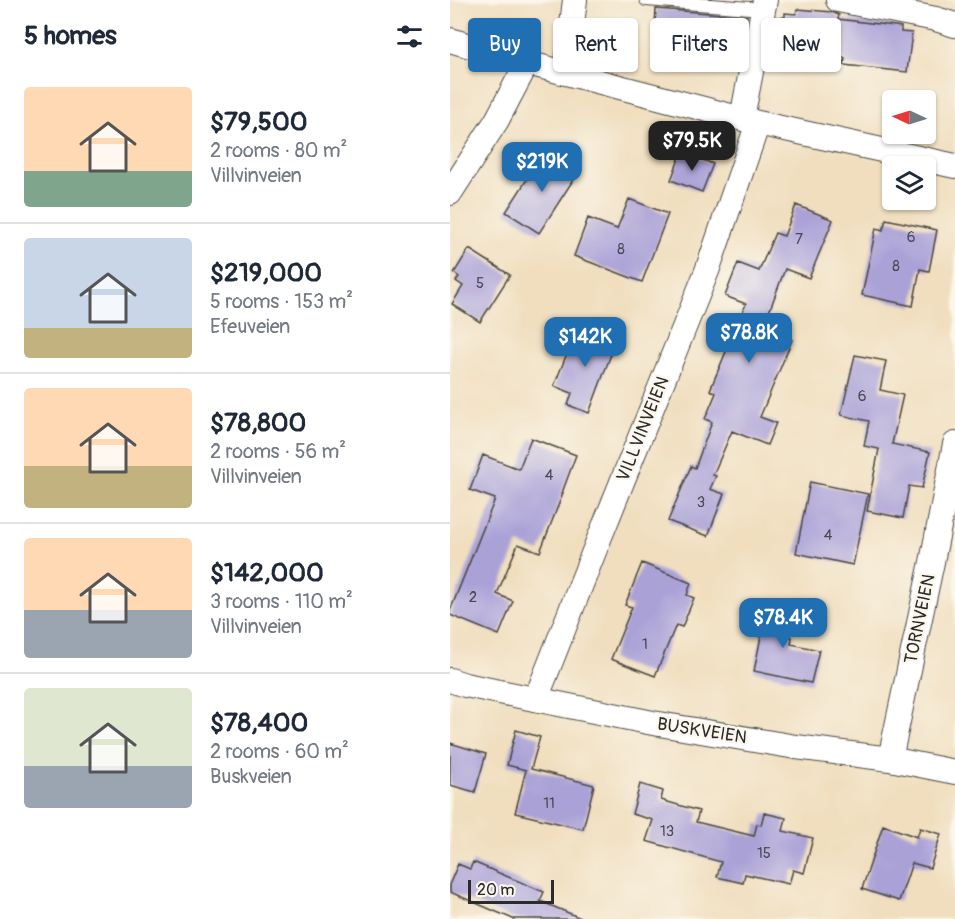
<!DOCTYPE html>
<meta charset="utf-8">
<style>
body{margin:0;font-family:Pangolin,sans-serif;background:#f6f6f7;color:#1f2937;height:100vh;display:flex;flex-direction:column;font-size:22px;white-space:nowrap}
*{box-sizing:border-box;margin:0}
p{font-size:20px;color:#747a83}
.icon{flex:none;width:33px;height:33px;fill:none;stroke:currentColor;stroke-width:2;stroke-linecap:round;stroke-linejoin:round}
.map{position:relative;flex:1;overflow:hidden}
.drawer{display:flex;flex-direction:column;background:#fff;width:450px}
.drawer>*{flex:none}
.top-card{position:absolute;left:18px;top:18px;width:396px;height:54px;display:flex;gap:12px}
.needle{width:39px;rotate:274deg}
.buttons{position:absolute;left:432px;top:90px;display:grid;gap:12px}
.buttons a{display:grid;place-items:center;width:54px;height:54px;border-radius:6px;background:#fff;box-shadow:0 2px 4px #0004;font-size:30px}
.scale{position:absolute;left:18px;bottom:15px;width:86px;box-sizing:border-box;padding-left:6px;border:3px solid #2b2b2b;border-top:0;font-size:16px;line-height:21px;white-space:nowrap;color:#2b2b2b;-webkit-text-stroke:4px #fbf7ec;paint-order:stroke}
.price{position:absolute;translate:-50% -51px;padding:0 14px;border-radius:12px;background:#1f6fb2;color:#fff;font-size:20px;line-height:39px;filter:drop-shadow(0 2px 3px #0008)}
.price::after{content:'';position:absolute;left:50%;top:36px;width:18px;height:14px;margin-left:-9px;background:inherit;clip-path:polygon(0 0,100% 0,50% 100%)}
.price.selected{background:#222;color:#fff}
ul{padding:0;list-style:none}
li{display:flex;align-items:center;gap:18px;height:150px;padding:0 24px}
li+li{border-top:2px solid #e0e1e3}
li span{display:grid;place-items:center;flex:none;width:168px;height:120px;border-radius:6px;color:#555}
li>.icon{margin-inline-start:auto}
span .icon{width:72px;height:72px;fill:#fffc;stroke-width:1}
li b{font-size:26px}
h2{display:flex;justify-content:space-between;align-items:center;height:72px;padding:0 24px;font-size:26px}
.pill{padding:0 21px;border-radius:6px;background:#fff;box-shadow:0 2px 4px #0004;font-size:21px;line-height:54px}
.pill.selected{background:#1f6fb2;color:#fff}
main{display:flex;flex:1;min-height:0}
.map>svg:first-child{display:block}
</style>
<main>
<section class="drawer">
<h2>5 homes<svg class="icon" aria-label="filters" viewBox="0 0 24 24"><path d="M4 7h16M4 17h16"/><circle cx="9" cy="7" r="2"/><circle cx="15" cy="17" r="2"/></svg></h2>
<ul>
<li><span style="background:linear-gradient(#ffd9b3 70%,#7fa58c 0)"><svg class="icon" aria-label="home" viewBox="0 0 24 24"><path d="M3 11l9-7 9 7M6 9v11h12V9"/></svg></span><div><b>$79,500</b><p>2 rooms · 80 m²</p><p>Villvinveien</p></div></li>
<li><span style="background:linear-gradient(#c9d6e8 75%,#c2b280 0)"><svg class="icon" aria-label="home" viewBox="0 0 24 24"><path d="M3 11l9-7 9 7M6 9v11h12V9"/></svg></span><div><b>$219,000</b><p>5 rooms · 153 m²</p><p>Efeuveien</p></div></li>
<li><span style="background:linear-gradient(#ffd9b3 65%,#c2b280 0)"><svg class="icon" aria-label="home" viewBox="0 0 24 24"><path d="M3 11l9-7 9 7M6 9v11h12V9"/></svg></span><div><b>$78,800</b><p>2 rooms · 56 m²</p><p>Villvinveien</p></div></li>
<li><span style="background:linear-gradient(#ffd9b3 60%,#9aa5b1 0)"><svg class="icon" aria-label="home" viewBox="0 0 24 24"><path d="M3 11l9-7 9 7M6 9v11h12V9"/></svg></span><div><b>$142,000</b><p>3 rooms · 110 m²</p><p>Villvinveien</p></div></li>
<li><span style="background:linear-gradient(#dfe7d0 65%,#9aa5b1 0)"><svg class="icon" aria-label="home" viewBox="0 0 24 24"><path d="M3 11l9-7 9 7M6 9v11h12V9"/></svg></span><div><b>$78,400</b><p>2 rooms · 60 m²</p><p>Buskveien</p></div></li>
</ul>
</section>
<div class="map">
<svg width="505" height="919" viewBox="0 0 505 919">
<rect width="100%" height="100%" fill="#fbf7ec"/>
<filter id="ink" filterUnits="userSpaceOnUse"><feTurbulence type="fractalNoise" baseFrequency=".0167" numOctaves="2"/><feDisplacementMap in="SourceGraphic" scale="12" xChannelSelector="R" yChannelSelector="G"/><feConvolveMatrix kernelMatrix="1 2 1 2 8 2 1 2 1" color-interpolation-filters="sRGB"/></filter>
<filter id="wash" filterUnits="userSpaceOnUse"><feTurbulence type="fractalNoise" baseFrequency=".008" numOctaves="4" result="noise"/><feDisplacementMap in="SourceGraphic" scale="24" xChannelSelector="R" yChannelSelector="G"/><feGaussianBlur stdDeviation="1.35" result="paint"/><feColorMatrix in="noise" values="0 0 0 0 0 0 0 0 0 0 0 0 0 0 0 0 0 1.4 0 .05"/><feComposite in="paint" operator="in"/></filter>
<g filter="url(#wash)">
<rect width="100%" height="100%" fill="#f0debe"/>
<g id="blocks">
<path fill="#aaa2d7" d="M206 9 297 16 291 48 204 41Z
M347 9 382 12 389 15 388 19 445 26 451 27V32L462 33 457 72 394 65 395 58 320 51 326 17H335V13L346 14Z
M232 151 263 164 252 192 221 180Z
M94 153 127 174 89 233 56 212Z
M179 199 218 214 192 282 124 256 138 218 167 229Z
M346 205 383 220 359 278 335 269 313 328 342 340 310 417 326 423 317 445 282 431 263 475 266 476 260 489 274 494 258 536 218 521 241 466 245 468 262 422 255 419 266 393 260 390 296 304 275 296 288 263 309 271 325 233 334 236Z
M436 219 487 230 479 271 470 269 463 306 412 295 426 228 433 230Z
M19 249 60 275 30 322 2 304 13 286 6 281 9 277 4 273Z
M128 326 166 341 139 413 118 405 122 393 104 386Z
M405 355 436 361 430 390 453 395 442 444 480 452 472 488 459 486 453 518 417 511 429 449 414 446 419 421 391 415Z
M81 438 126 455 112 493H113L90 552 68 544 47 594 63 601 49 635 0 615V611L45 499 20 490 33 455 69 469Z
M360 482 418 494 403 565 346 553Z
M192 563 241 583 237 595 244 598 232 627 226 625 205 676 161 659 182 607 175 605Z
M318 602 341 608 335 635 342 637 341 644 369 650 361 683 304 671Z
M66 730 90 737 81 769 144 785 133 829 65 813 76 770 57 765Z
M0 743 36 754 25 792 0 785Z
M190 784 213 791 211 800 249 811 246 822 304 836 307 824 311 825 314 813 336 818 333 831 363 838 354 873 343 870 339 884 295 874 293 883 267 877 271 862 196 841 203 820 182 814Z
M433 825 467 837 470 828 491 834 480 868 462 863 449 901 412 889Z
M23 862 94 892 90 901 133 919H63L0 892V883L8 864 20 869Z"/>
</g>
</g>
<g filter="url(#ink)">
<use href="#blocks" fill-opacity="0" stroke="#494641" stroke-width="1.5"/>
<g fill="none" stroke-linecap="round" stroke-linejoin="round">
<defs>
<path id="lane" d="M196 0 313 9"/>
<path id="street" d="M388 0 486 19 505 25
M0 40 77 63 308 123 505 166
M116 73 125 0
M292 118 315 0
M0 193 47 120 77 63
M0 680 15 685 203 723 346 747 440 759 505 772
M86 699 145 549 257 271 308 123
M440 759 482 562 505 444"/>
</defs>
<use href="#lane" stroke="#494641" stroke-width="14"/>
<use href="#street" stroke="#494641" stroke-width="26"/>
<use href="#lane" stroke="#fff" stroke-width="12"/>
<use href="#street" stroke="#fff" stroke-width="24"/>
</g>
</g>
<g text-anchor="middle" dominant-baseline="central" stroke-width="5" stroke-linejoin="round" paint-order="stroke">
<g font-size="15" fill="#4b4956">
<text x="461" y="237">6</text>
<text x="349" y="239">7</text>
<text x="171" y="249">8</text>
<text x="446" y="266">8</text>
<text x="30" y="283">5</text>
<text x="412" y="396">6</text>
<text x="99" y="475">4</text>
<text x="251" y="502">3</text>
<text x="378" y="535">4</text>
<text x="23" y="597">2</text>
<text x="195" y="644">1</text>
<text x="99" y="803">11</text>
<text x="217" y="831">13</text>
<text x="314" y="853">15</text>
</g>
<g font-size="18" fill="#2b2b2b" stroke="#fbf7ec">
<text transform="translate(193 429) rotate(-68)">VILLVINVEIEN</text>
<text transform="translate(470 619) rotate(-78)">TORNVEIEN</text>
<text transform="translate(252 731) rotate(9)">BUSKVEIEN</text>
</g>
</g>
</svg>
<div class="buttons">
<a><svg class="needle" viewBox="-14 -14 28 28"><path d="M0-13l5 13h-10z" fill="#e53935"/><path d="M0 13l5-13h-10z" fill="#747a83"/></svg></a>
<a><svg class="icon" aria-label="layers" viewBox="0 0 24 24"><path d="M12 4l9 5-9 5-9-5zM3 14l9 5 9-5"/></svg></a>
</div>
<div class="scale">20 m</div>
<b class="price selected" style="left:242px;top:172px">$79.5K</b>
<b class="price" style="left:92px;top:193px">$219K</b>
<b class="price" style="left:299px;top:364px">$78.8K</b>
<b class="price" style="left:135px;top:368px">$142K</b>
<b class="price" style="left:333px;top:649px">$78.4K</b>
<div class="top-card">
<a class="pill selected">Buy</a>
<a class="pill">Rent</a>
<a class="pill">Filters</a>
<a class="pill">New</a>
</div>
</div>
</main>
